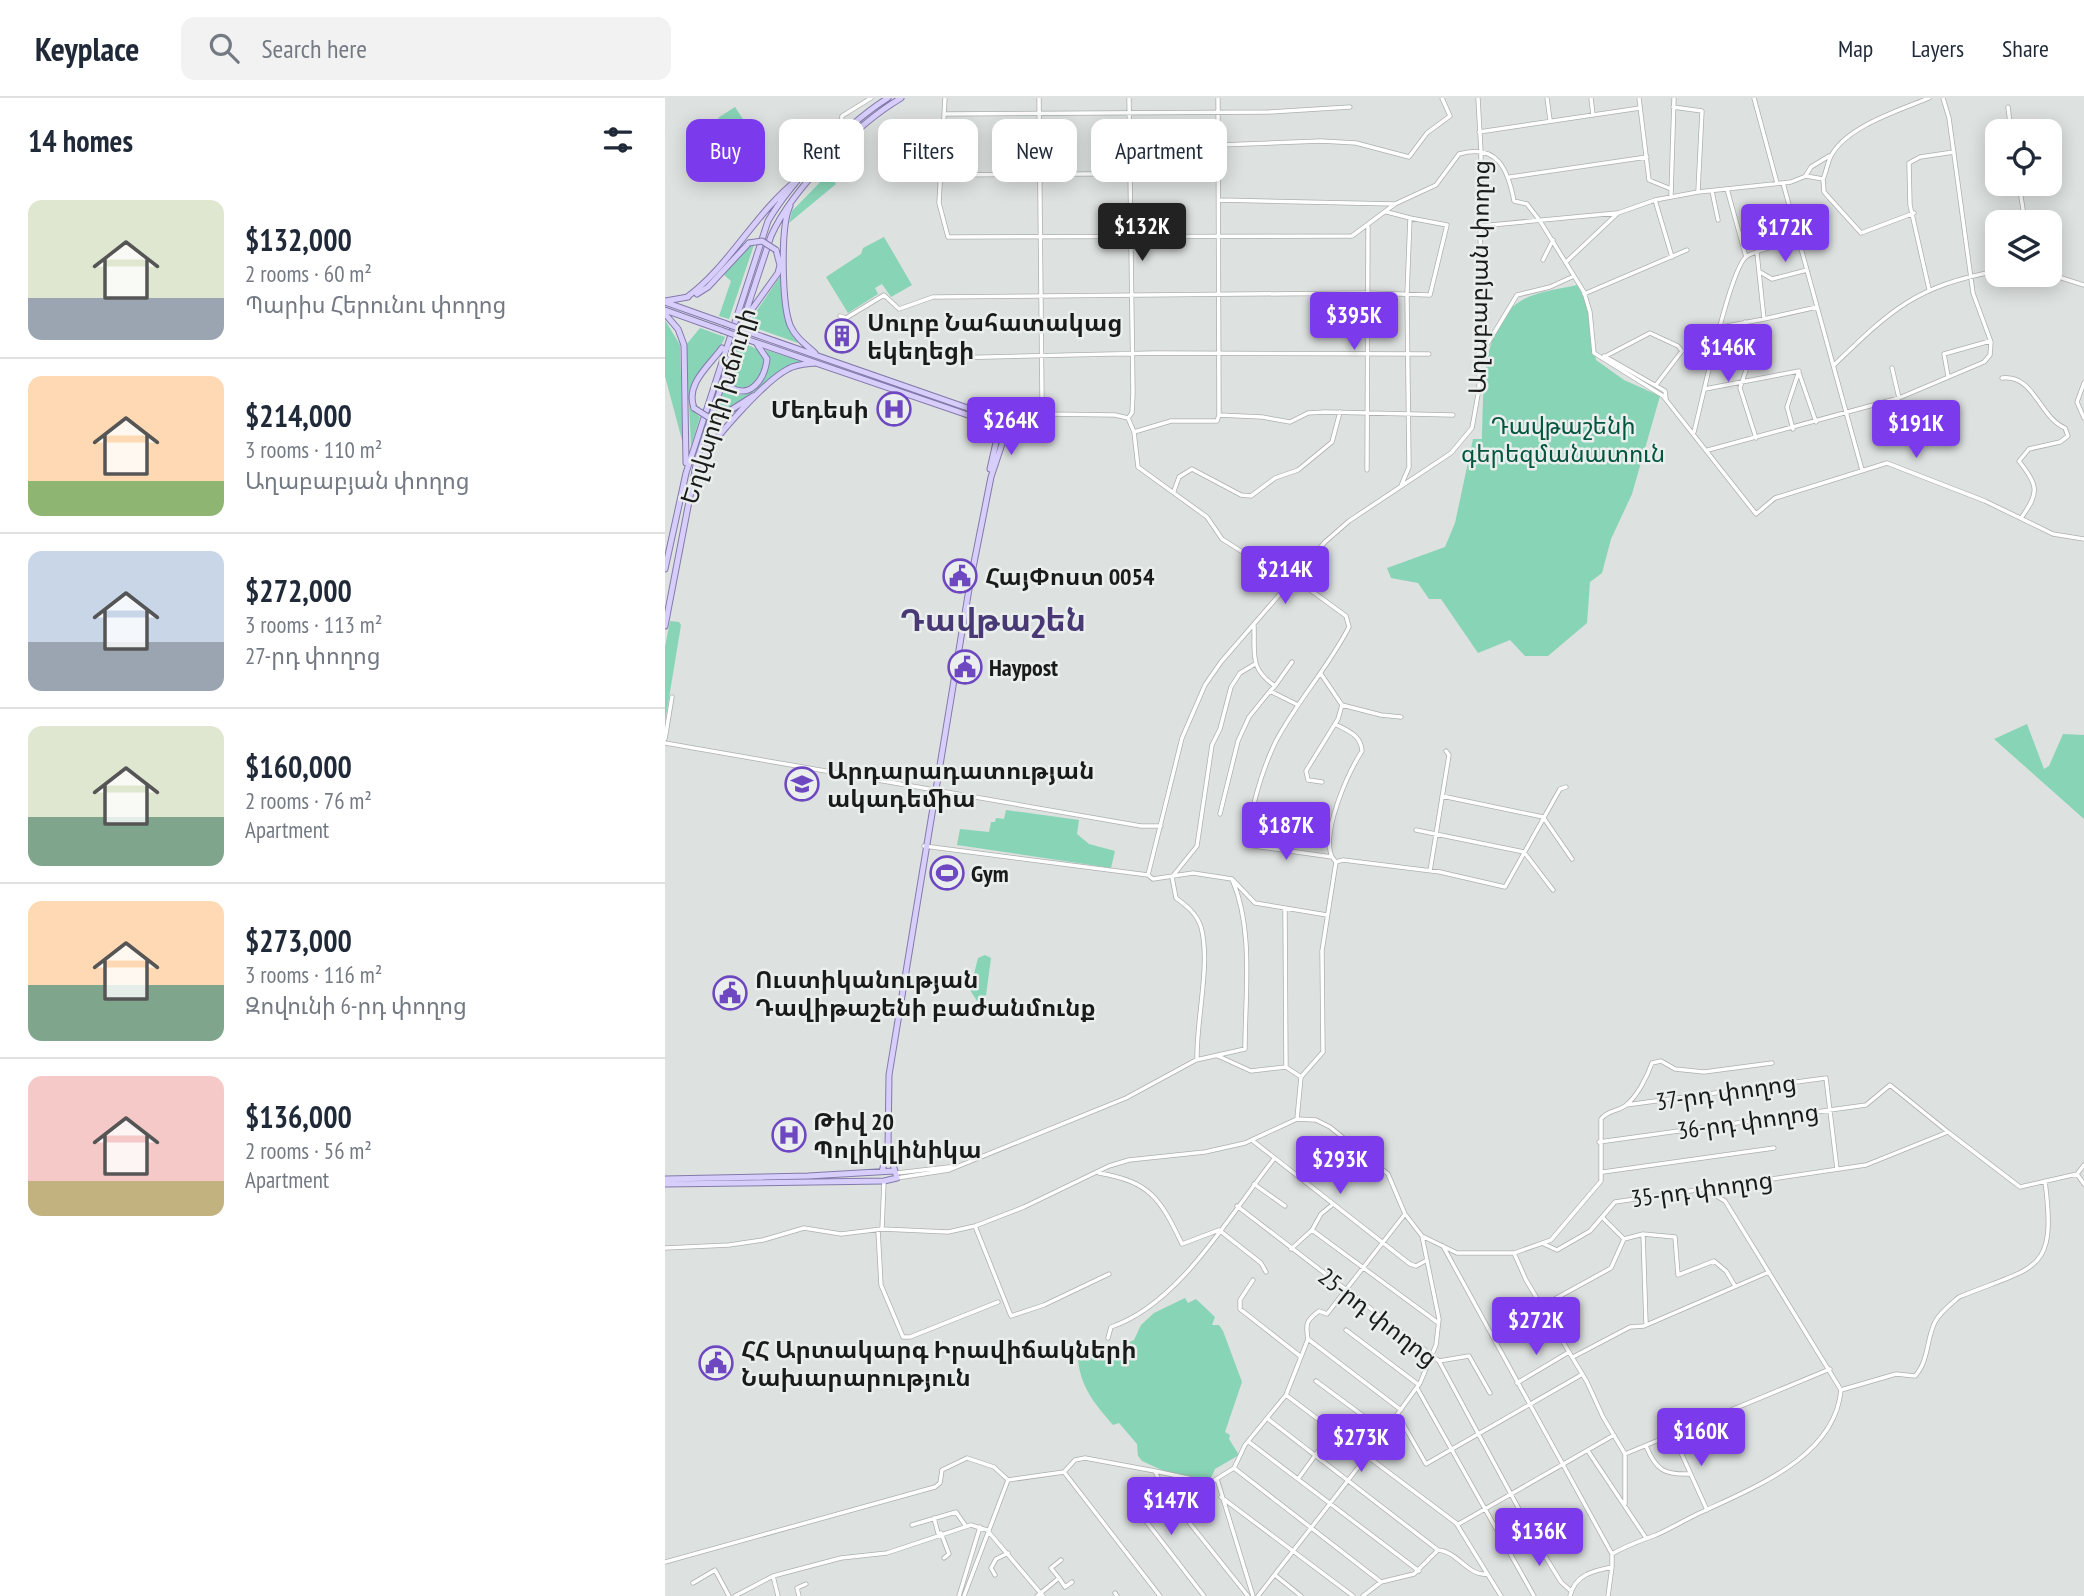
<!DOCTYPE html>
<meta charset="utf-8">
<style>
body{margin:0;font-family:"PT Sans Narrow","Noto Sans Armenian",sans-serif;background:#f2f2f3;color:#1f2937;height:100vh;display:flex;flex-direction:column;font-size:26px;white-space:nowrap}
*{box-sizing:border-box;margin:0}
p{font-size:23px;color:#747a83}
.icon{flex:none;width:38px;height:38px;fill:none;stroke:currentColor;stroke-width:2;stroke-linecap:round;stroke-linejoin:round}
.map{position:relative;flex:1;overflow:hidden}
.drawer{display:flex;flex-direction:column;background:#fff;width:665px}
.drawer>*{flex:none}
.guide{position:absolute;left:21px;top:21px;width:665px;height:63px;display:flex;gap:14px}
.tools{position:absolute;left:1320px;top:21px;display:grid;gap:14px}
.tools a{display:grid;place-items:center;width:77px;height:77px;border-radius:14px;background:#fff;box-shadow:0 4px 18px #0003;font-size:35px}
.price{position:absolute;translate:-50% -60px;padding:0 16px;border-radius:7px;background:#7c3aed;color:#fff;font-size:23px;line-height:46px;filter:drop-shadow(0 2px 4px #0008)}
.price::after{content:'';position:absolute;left:50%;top:42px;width:21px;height:16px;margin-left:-10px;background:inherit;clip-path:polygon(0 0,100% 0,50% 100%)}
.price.active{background:#222;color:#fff}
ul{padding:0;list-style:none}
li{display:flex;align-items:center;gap:21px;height:175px;padding:0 28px}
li+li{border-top:2px solid #e0e1e3}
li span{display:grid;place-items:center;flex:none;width:196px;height:140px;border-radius:14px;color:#555}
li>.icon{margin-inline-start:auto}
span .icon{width:84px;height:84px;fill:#fffc;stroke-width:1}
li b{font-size:30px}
h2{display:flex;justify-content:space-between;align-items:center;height:84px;padding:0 28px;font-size:30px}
.tag{padding:0 24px;border-radius:14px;background:#fff;box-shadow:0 4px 18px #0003;font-size:24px;line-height:63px}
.tag.active{background:#7c3aed;color:#fff}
header{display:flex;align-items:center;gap:42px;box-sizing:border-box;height:98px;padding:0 35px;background:#fff;border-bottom:2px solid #e0e1e3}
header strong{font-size:33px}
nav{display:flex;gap:38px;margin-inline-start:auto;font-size:24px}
.search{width:490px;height:63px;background:#f2f2f3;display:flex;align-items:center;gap:18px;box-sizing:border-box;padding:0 24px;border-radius:14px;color:#747a83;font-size:26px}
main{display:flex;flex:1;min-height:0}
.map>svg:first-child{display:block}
</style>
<header>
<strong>Keyplace</strong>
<div class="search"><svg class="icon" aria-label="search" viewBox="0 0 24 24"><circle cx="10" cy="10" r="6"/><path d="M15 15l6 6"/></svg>Search here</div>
<nav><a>Map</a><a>Layers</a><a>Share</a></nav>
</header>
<main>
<section class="drawer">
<h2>14 homes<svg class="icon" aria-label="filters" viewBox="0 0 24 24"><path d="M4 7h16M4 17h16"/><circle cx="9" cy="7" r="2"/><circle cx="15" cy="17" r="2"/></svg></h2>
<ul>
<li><span style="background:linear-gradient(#dfe7d0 70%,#9aa5b1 0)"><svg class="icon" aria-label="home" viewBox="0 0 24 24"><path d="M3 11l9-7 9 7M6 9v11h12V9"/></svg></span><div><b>$132,000</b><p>2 rooms · 60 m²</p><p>Պարիս Հերունու փողոց</p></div></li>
<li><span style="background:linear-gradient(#ffd9b3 75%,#8fb573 0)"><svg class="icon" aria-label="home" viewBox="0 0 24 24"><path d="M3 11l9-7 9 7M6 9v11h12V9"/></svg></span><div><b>$214,000</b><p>3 rooms · 110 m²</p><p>Աղաբաբյան փողոց</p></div></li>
<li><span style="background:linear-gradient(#c9d6e8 65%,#9aa5b1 0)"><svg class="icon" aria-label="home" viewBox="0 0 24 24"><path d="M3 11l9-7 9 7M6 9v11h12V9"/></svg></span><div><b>$272,000</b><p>3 rooms · 113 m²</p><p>27-րդ փողոց</p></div></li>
<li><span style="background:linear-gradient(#dfe7d0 65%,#7fa58c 0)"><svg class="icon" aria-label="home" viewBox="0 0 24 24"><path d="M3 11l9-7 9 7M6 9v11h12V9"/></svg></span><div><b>$160,000</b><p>2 rooms · 76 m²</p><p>Apartment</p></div></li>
<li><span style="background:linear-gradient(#ffd9b3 60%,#7fa58c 0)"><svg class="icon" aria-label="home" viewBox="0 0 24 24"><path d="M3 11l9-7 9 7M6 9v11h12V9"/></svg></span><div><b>$273,000</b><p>3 rooms · 116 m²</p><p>Զովունի 6-րդ փողոց</p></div></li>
<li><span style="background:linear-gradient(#f6c9c9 75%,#c2b280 0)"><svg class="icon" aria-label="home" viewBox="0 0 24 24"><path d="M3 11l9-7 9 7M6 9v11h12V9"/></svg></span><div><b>$136,000</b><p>2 rooms · 56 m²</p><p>Apartment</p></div></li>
</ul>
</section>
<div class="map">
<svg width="1419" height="1498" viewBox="0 0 1419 1498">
<rect width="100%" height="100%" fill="#dde1df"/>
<path fill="#88d4b7" d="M70 9 85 32 68 43 53 20Z
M164 75 171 86 124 125 127 113Z
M219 139 247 187 226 199 217 186 210 190 213 196 183 215 161 179 196 156 198 150Z
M89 147 64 221 54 218 66 183 58 176 84 148Z
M118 174C117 200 115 224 133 245L82 227Z
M912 187 922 204 931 262 959 282 995 298 967 396 946 441 937 475 925 484 922 525 883 558H860L845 542 813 555 776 501H764L753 485 726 480 722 470 780 449 790 425 808 341H817C819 299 814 225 859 201 875 193 895 191 912 187Z
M0 222 15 247 18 346 0 278Z
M35 230 60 239C51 264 3 291 35 319L26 348 21 247Z
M74 243 94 252C107 269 89 295 69 289L63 281Z
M101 252 136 263C103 275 83 307 48 317L59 286 66 295 77 297C98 289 105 274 101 252Z
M5 523 14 524 16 527 0 624V549Z
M1362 626 1379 671 1384 668 1398 636 1419 637V721L1329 641Z
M341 712 414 722 412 736 424 746 450 753 446 770 292 747 295 731 324 734 326 724H330L331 720 339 721Z
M320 857 326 860 321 897 312 903 305 892 313 860Z
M520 1200 523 1205 531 1201 550 1219 547 1227H554L558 1233 577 1284 560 1334 565 1337 564 1341 574 1357 550 1371 545 1382 499 1373 477 1363 473 1358 472 1346 454 1325 448 1327C430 1306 416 1290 413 1262L446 1253 469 1242 476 1227 489 1215Z"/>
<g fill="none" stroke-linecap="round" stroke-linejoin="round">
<defs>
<path id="minor" d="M280 0 274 105 283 139 687 138 730 106 771 87 794 56C832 45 843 71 849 103L862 106 875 123 919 194 925 214 929 255 998 298 1091 416 1110 400 1222 365 1320 403 1388 436 1419 441
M464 0 468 295 467 315 463 320 469 334 473 369 542 419 557 441 625 484
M553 0 554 317
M882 0 885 22
M926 0 928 17
M974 0 984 82 1006 91
M1089 0 1112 85
M1008 9 1037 13 1033 93
M1343 9 1346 33
M281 16 604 14 685 9
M814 34 975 10
M175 37 177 18 206 0
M555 47 656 43 691 45 744 59 762 35 785 18 777 0
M275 77 555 75
M1141 77 1146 69 1164 58
M845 79 982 59
M1158 81C1161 75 1162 67 1165 60 1179 29 1235 12 1264 0
M1118 85 1197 372
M1354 86 1360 124
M1062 91 1081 159
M1047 93 1053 122
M1006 97 1009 0
M555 102 730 106
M990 102 1007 159
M722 114 745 120 742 196 744 369 736 388
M815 128 952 115
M1092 155 1099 221 1152 209
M878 162 888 142
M901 164 953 115 990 102 1033 94 1126 84 1141 78 1158 81 1159 94 1196 135 1249 115
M1095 174 1107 181 1142 172
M1384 176 1419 187
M1264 191 1245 107 1244 65 1255 59 1289 54
M678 195 679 229
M919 196 1022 152
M175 218 181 220 219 197 234 211 268 199 701 195 765 197 782 127 745 120
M1080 224 1084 248 1082 269 1075 290 1091 340
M1057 229 1099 221
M813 256 818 253 852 197 885 189 909 178
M939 258 1000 293 1001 301
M281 260 490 255 764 256
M937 260 985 235 1013 248 1017 253 991 287
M1169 267C1227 211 1251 188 1332 173
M1227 270 1234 300
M1134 275 1151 324
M1283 278 1279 256 1325 243
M1337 280C1369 276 1374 319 1400 330L1403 338 1395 344 1364 351 1354 363C1373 388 1375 394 1356 420
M1419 285 1412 304 1419 320
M1040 291 1134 273
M374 308 377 303 374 0
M374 308 382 316 450 317 463 320
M554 317 597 319 625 324 643 315 660 314 788 317
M340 323 374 308
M343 326 354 316
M1128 331 1122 309 1134 273
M469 334 506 323H552L554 317
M1029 334C1036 308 1065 168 1082 158 1096 150 1118 147 1134 142
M1043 352 1234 300 1319 264 1325 257 1326 244 1308 195 1284 20 1278 0
M702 372 703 129
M509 393 514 379 527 371 576 397 586 398 610 380 633 372 667 344 675 314
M629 480 681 518 684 529C663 570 632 603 611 643 596 674 585 713 582 747L667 759 671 764 678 762 775 774 840 789 895 691 901 689
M589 528C590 557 584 570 610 588L605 593 633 607
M656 576 677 607
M610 588 627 564
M0 641 7 599
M0 645 476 728H496
M657 684 643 682 641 673 673 621 677 607 716 617 736 619
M777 698 878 719 907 761
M555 716 573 643 584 619 605 593
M751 732 859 754 888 792
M259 748 483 777 488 781 528 775 567 781 590 805 662 817
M667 759C656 734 683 675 697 653 696 637 683 633 670 626
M765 773 784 657 781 653
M483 777 517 640 540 587 556 564 660 444 684 423 786 355 807 330 814 291 816 54 813 0
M620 811 621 969 636 979
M553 958 586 973 621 969
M532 961C531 923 546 865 536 829 532 816 522 808 511 800L507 779 532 748 547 647 555 631 566 589 575 575 590 566
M961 1007 1161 980 1172 1071
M632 1021 636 979 658 954 657 853 671 764
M588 1043 745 1166 751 1168 762 1162
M934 1044 1201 1007 1225 987 1283 1034
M1419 1067 1412 1076 1419 1086
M938 1074 1109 1050
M232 1075 292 1068
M434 1075C485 1084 495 1100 517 1146L554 1132 596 1165 601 1174
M232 1080 284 1072 461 1000 531 962 580 951C580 896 589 832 567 781
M589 1086 620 1108
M1040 1091 1060 1103 1176 1292
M572 1108 774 1263 875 1450 896 1484 906 1493
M310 1128 346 1218 379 1207 444 1176
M217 1131 219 1083
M213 1132 216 1187 238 1239H245L333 1204
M647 1132 772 1224
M978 1136 1010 1139 1013 1177 1049 1163 1061 1173 1070 1188
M959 1141 978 1136 981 1226
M879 1146 892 1152 925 1133 950 1104 1201 1067 1283 1034 1355 1089 1412 1076
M778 1148 947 1456C962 1447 975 1443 991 1437 1007 1430 1023 1420 1039 1413 1092 1388 1170 1358 1176 1292L1231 1276 1250 1278C1264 1263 1261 1242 1270 1224 1275 1214 1286 1206 1294 1199 1372 1167 1392 1176 1380 1083
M0 1150 64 1147 98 1142 139 1130 176 1136 217 1131 283 1134 310 1128 359 1109 444 1068 464 1062 540 1054 580 1045 632 1021 651 1022 665 1029 723 1076 740 1116 757 1138 792 1155H849L886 1142 936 1083V1021C943 1012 951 1014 960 1008 972 999 982 979 987 965L996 963 1010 971 1039 974 1107 965
M626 1151 647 1132 656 1116 667 1107
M849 1155 861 1182 922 1284 938 1319 960 1356
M588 1182 575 1202V1211L635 1258
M877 1208 946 1170 959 1141 938 1120
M681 1232 754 1287
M443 1240 446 1229C515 1206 565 1116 609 1061
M643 1241 621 1297 580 1347 569 1370 716 1484
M908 1259 965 1229 979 1228 1104 1174
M774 1263 804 1258 825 1295
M651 1283 720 1334
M852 1285 904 1254
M752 1290 869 1498
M621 1297 791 1425 836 1498
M736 1312 643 1241C640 1225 642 1222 654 1213L662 1216 740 1116
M733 1317 761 1366 916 1277
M603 1321 773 1452
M1008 1337 1042 1412
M584 1344 754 1473
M981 1348C991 1372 999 1377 1025 1376
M923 1353 981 1440
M960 1356 1165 1271
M490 1373 545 1385 569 1370
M399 1374 410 1362 420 1360 490 1373 499 1393 583 1498
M399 1374 495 1498
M552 1381 588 1498
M633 1381 668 1333
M494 1384 470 1390 467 1405 539 1498
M556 1399 688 1498
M960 1406V1356
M269 1420 273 1435
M247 1427 291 1414 300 1427
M792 1427 949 1337
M276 1435 284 1456 279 1460
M839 1443 864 1429
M0 1464 270 1389 275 1385 277 1372 302 1360 329 1369 343 1382
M330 1477 326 1470 331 1461 343 1455
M610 1477 636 1498
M108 1478 113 1498
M394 1480 386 1470 396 1462
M28 1485 50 1472 64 1498
M450 1495 452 1498
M70 1498 108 1478 176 1460 222 1455 306 1427 322 1432 378 1498
M134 1498 132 1490 141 1486
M294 1498 315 1429
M299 1498 343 1382 399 1374
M372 1498 394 1480 400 1489 407 1484
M593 1498 702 1358 755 1285 771 1247 774 1221 757 1138
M698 1498 716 1484 749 1476 773 1452C792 1453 804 1479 822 1476
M905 1498C910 1477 927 1473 947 1469V1457
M943 1498 947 1469"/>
<path id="major" d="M125 108C115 128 117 206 125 227 130 239 140 246 150 255
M32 196 43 189 84 145
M22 199C63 170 90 115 132 82
M0 203 23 199
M0 204 59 225
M0 212 56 232
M0 216 13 231 19 247 21 365
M80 221 113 175 115 167 111 152
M78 240 332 327
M61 278 65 289C86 302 100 280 102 261L92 246
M29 310C20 286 44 268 57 250
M58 317 88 298
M32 368C46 344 98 284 123 271 131 266 141 266 150 265
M325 371 334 331
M0 471 21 375 103 123C127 82 183 25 223 0
M0 528 32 362 106 138C127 91 192 26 236 0
M217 1074 221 1057
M0 1081 143 1078 229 1073
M0 1086 219 1083 232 1080 223 1050 224 977 305 485 326 379 343 328 340 323 81 233"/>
</defs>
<use href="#minor" stroke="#adb0af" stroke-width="5"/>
<use href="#major" stroke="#837aab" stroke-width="7"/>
<use href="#minor" stroke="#fff" stroke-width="3.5"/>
<use href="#major" stroke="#d7cefb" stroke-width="5"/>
<defs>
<path id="major-bridge" d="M84 145 97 143 111 152
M59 225 81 233
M56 232 78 240
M29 310 43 319 58 317"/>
</defs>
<use href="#major-bridge" stroke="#837aab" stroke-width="7" stroke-linecap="butt"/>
<use href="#major-bridge" stroke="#d7cefb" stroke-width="5"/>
</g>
<defs>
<symbol id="building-ring" viewBox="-11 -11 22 22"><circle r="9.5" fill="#eaeeec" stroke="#6d48c1" stroke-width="1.5"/><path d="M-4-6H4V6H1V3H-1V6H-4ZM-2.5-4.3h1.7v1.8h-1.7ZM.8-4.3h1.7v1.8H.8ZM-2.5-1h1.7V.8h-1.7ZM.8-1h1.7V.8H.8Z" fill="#6d48c1"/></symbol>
<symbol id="hospital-ring" viewBox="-11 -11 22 22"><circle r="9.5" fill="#eaeeec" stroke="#6d48c1" stroke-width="1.5"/><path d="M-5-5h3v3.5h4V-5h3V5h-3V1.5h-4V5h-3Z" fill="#6d48c1"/></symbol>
<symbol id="civic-ring" viewBox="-11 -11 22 22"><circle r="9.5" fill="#eaeeec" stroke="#6d48c1" stroke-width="1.5"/><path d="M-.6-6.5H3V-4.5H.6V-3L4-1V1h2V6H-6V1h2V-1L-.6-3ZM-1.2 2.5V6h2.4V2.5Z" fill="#6d48c1"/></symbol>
<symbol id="university-ring" viewBox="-11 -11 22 22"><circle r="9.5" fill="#eaeeec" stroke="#6d48c1" stroke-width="1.5"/><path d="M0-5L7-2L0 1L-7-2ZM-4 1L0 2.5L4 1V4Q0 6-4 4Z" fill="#6d48c1"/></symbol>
<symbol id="stadium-ring" viewBox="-11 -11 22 22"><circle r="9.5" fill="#eaeeec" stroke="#6d48c1" stroke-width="1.5"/><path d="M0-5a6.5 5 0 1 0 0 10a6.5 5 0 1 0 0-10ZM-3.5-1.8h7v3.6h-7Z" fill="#6d48c1"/></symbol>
</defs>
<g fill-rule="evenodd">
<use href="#building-ring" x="158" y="219" width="38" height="38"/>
<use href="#hospital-ring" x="210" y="292" width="38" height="38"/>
<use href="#civic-ring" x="276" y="459" width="38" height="38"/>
<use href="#civic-ring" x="281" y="550" width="38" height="38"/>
<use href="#university-ring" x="118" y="667" width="38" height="38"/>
<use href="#stadium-ring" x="263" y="756" width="38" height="38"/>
<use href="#civic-ring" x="46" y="876" width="38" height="38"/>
<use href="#hospital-ring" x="105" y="1018" width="38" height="38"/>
<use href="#civic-ring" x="32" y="1246" width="38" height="38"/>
</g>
<g text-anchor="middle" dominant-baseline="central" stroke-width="5" stroke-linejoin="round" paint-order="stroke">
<g font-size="24" fill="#191b1a" stroke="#eaeeec">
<text transform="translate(814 179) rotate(-89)">Աղաբաբյան փողոց</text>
<text transform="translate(53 308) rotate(-73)">Եղվարդի խճուղի</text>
<text transform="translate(1061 994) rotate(-8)">37-րդ փողոց</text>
<text transform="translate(1083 1023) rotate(-8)">36-րդ փողոց</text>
<text transform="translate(1037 1091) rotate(-8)">35-րդ փողոց</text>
<text transform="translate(713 1219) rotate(38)">25-րդ փողոց</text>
</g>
<g font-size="24" font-weight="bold" fill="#191b1a" stroke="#eaeeec" text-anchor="start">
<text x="202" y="224">Սուրբ Նահատակաց<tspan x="202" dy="28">եկեղեցի</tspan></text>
<text x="204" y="311" text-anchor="end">Մեդեսի</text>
<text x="320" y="478">ՀայՓոստ 0054</text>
<text x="324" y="569">Haypost</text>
<text x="162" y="672">Արդարադատության<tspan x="162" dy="28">ակադեմիա</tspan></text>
<text x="306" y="775">Gym</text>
<text x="90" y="881">Ուստիկանության<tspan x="90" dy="28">Դավիթաշենի բաժանմունք</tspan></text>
<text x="148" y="1023">Թիվ 20<tspan x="148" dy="28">Պոլիկլինիկա</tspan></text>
<text x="76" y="1251">ՀՀ Արտակարգ Իրավիճակների<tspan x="76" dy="28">Նախարարություն</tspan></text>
</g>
<g font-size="24" fill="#03553f" stroke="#eaeeec">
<text x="898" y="327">Դավթաշենի<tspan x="898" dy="28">գերեզմանատուն</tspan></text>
</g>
<g font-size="32" font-weight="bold" fill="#483975" stroke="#eaeeec">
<text x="328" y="521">Դավթաշեն</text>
</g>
</g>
</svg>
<div class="tools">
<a><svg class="icon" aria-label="locate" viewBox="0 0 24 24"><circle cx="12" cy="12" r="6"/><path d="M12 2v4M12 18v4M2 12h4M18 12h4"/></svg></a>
<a><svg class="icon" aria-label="layers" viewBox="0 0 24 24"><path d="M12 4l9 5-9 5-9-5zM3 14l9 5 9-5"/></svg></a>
</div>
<b class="price active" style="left:477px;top:165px">$132K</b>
<b class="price" style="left:1120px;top:166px">$172K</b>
<b class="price" style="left:689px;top:254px">$395K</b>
<b class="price" style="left:1063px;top:286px">$146K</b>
<b class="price" style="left:346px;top:359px">$264K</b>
<b class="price" style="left:1251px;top:362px">$191K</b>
<b class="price" style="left:620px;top:508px">$214K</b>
<b class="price" style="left:621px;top:764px">$187K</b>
<b class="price" style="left:675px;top:1098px">$293K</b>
<b class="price" style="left:871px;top:1259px">$272K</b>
<b class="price" style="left:1036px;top:1370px">$160K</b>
<b class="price" style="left:696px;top:1376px">$273K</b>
<b class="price" style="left:506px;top:1439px">$147K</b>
<b class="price" style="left:874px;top:1470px">$136K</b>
<div class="guide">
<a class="tag active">Buy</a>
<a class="tag">Rent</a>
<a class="tag">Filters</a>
<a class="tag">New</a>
<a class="tag">Apartment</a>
</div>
</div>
</main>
